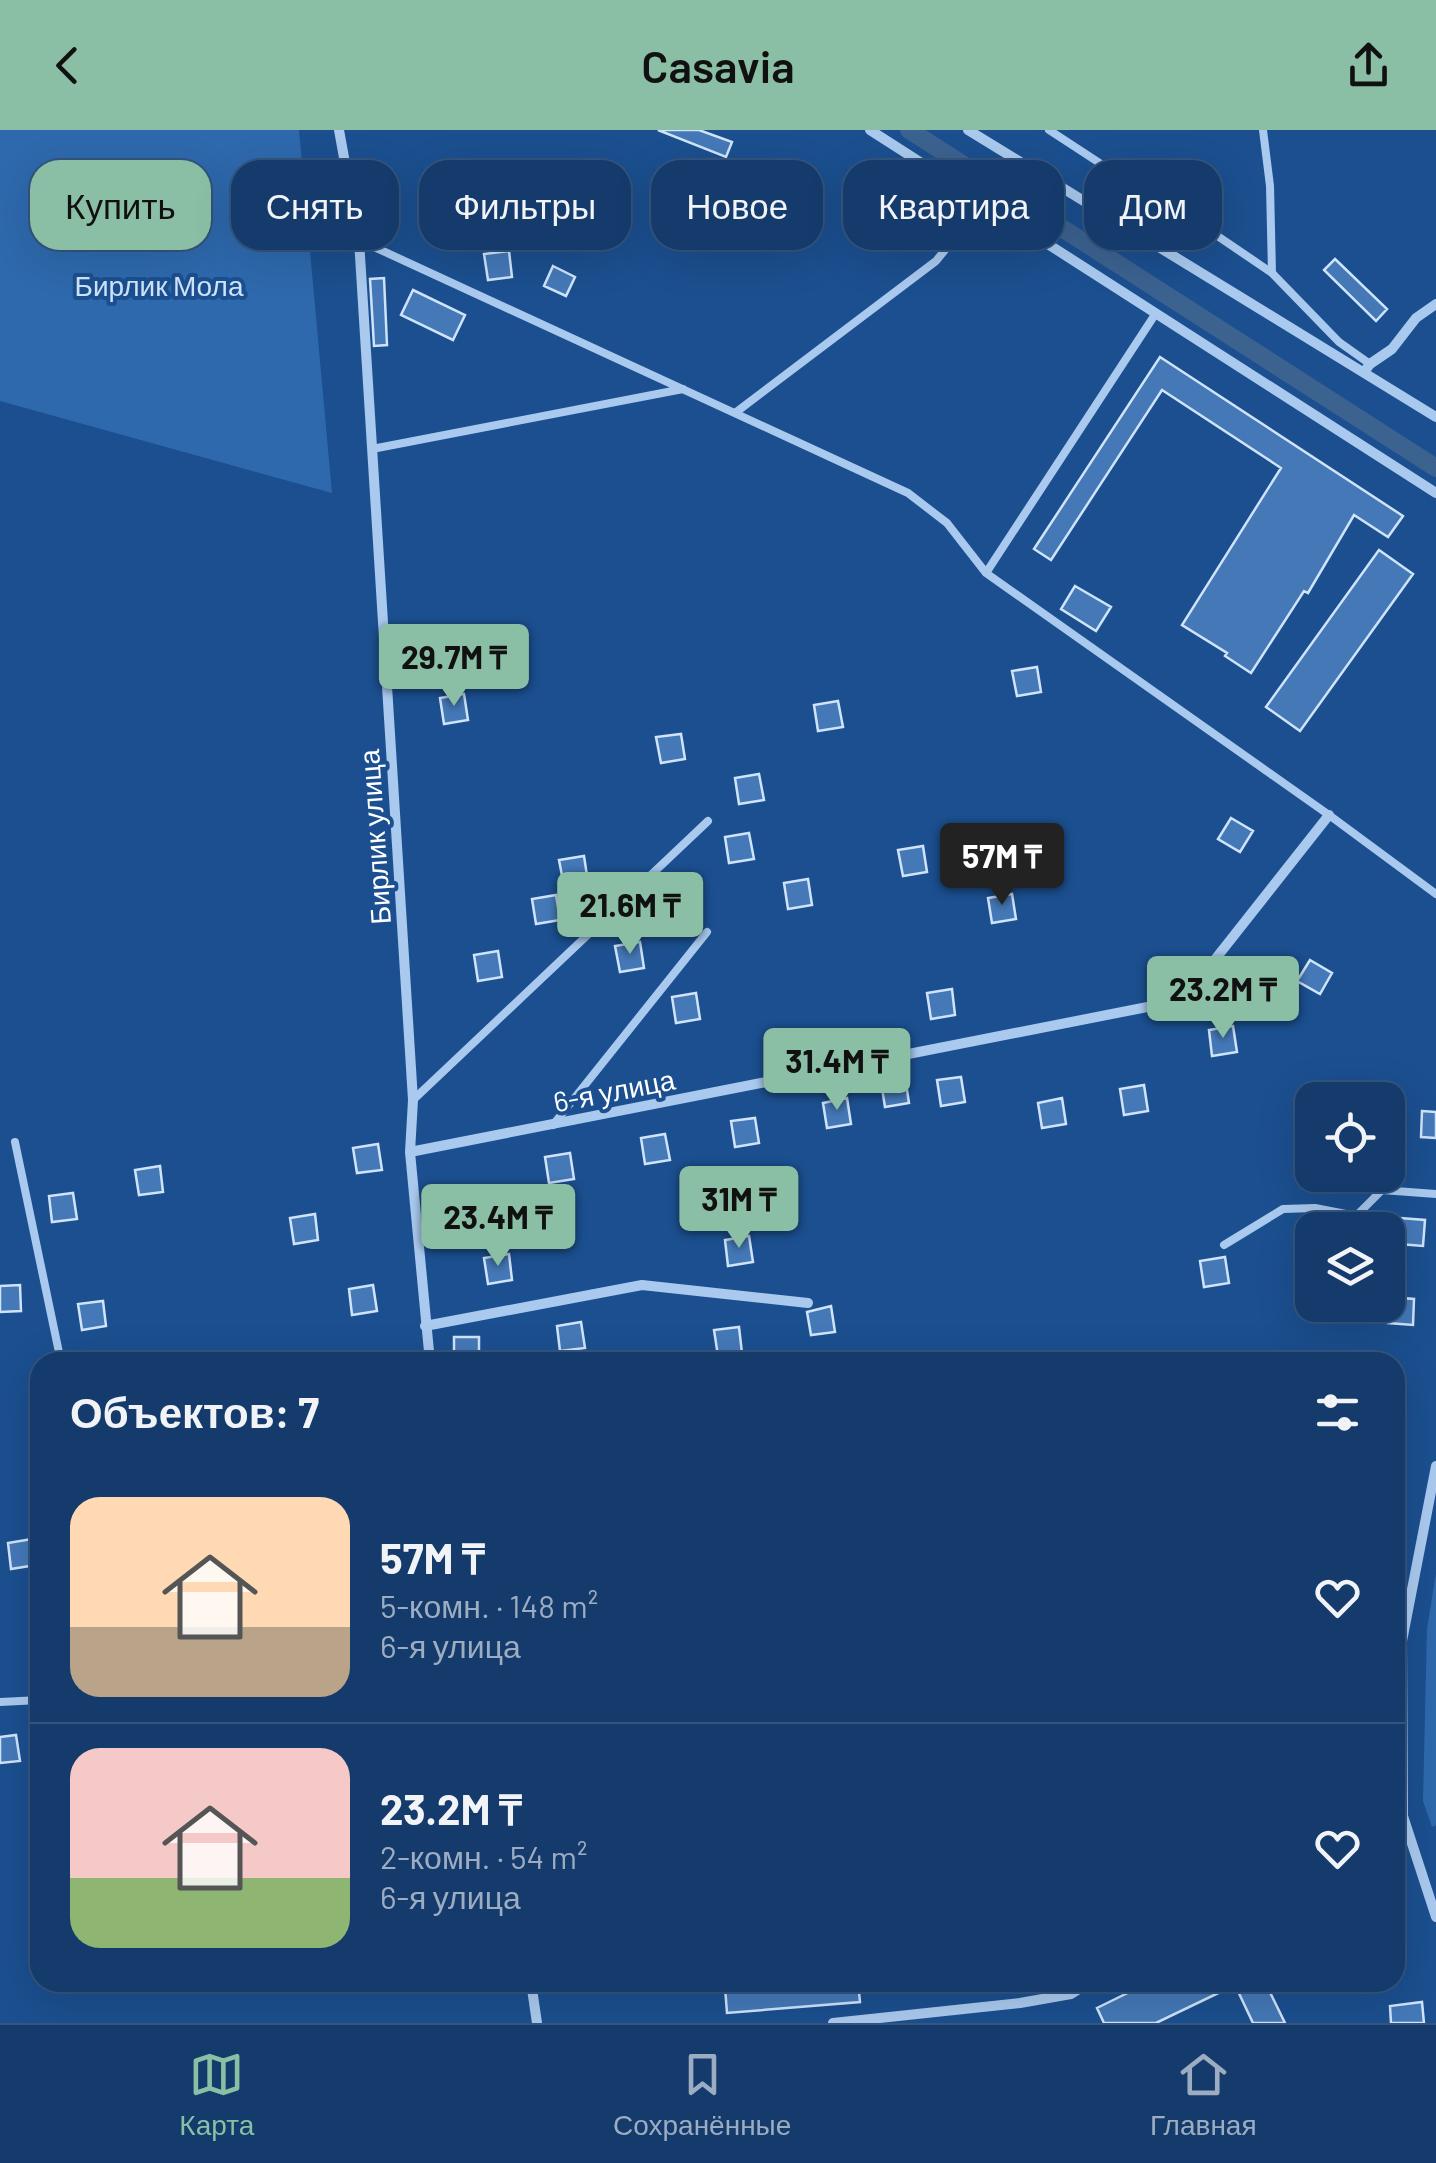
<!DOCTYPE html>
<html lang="ru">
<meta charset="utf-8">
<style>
body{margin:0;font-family:Barlow,sans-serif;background:#1d4271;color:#f1f3f6;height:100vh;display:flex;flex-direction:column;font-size:38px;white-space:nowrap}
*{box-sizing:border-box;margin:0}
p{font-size:32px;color:#9dadc1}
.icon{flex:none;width:55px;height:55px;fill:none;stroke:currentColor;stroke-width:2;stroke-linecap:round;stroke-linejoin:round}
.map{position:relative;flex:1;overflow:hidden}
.sheet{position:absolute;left:30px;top:1222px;width:1375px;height:640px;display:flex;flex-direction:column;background:#143b6b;border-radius:30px;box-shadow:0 10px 40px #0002,0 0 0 2px #33557e}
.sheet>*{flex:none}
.top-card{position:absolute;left:30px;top:30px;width:1378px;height:90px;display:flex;gap:20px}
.controls{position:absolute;left:1295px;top:952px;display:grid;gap:20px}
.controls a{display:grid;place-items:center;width:110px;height:110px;border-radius:20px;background:#143b6b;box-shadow:0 10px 40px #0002,0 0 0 2px #33557e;font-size:50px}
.price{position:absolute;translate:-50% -85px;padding:0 22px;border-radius:10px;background:#8abfa5;color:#111;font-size:32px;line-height:65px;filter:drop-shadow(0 2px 5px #0008)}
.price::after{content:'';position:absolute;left:50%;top:60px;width:30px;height:22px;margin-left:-15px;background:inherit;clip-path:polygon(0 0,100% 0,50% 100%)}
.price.active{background:#222;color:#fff}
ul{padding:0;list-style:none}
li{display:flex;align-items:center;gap:30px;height:250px;padding:0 40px}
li+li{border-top:2px solid #33557e}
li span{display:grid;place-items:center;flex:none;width:280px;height:200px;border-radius:30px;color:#555}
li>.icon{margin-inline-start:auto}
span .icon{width:120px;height:120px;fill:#fffc;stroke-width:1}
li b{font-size:42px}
h2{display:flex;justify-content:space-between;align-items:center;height:120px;padding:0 40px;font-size:42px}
.chip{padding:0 35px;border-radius:30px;background:#143b6b;box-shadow:0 10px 40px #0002,0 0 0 2px #33557e;font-size:35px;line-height:90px}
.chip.active{background:#8abfa5;color:#111}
header{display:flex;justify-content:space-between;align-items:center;height:130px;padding:0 40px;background:#8abfa5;color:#111;font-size:45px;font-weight:600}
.dock{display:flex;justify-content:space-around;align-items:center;height:140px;border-top:2px solid #33557e;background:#143b6b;font-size:28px;color:#9dadc1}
.dock a{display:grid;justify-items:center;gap:5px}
.dock .active{color:#8abfa5}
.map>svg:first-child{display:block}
</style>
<header><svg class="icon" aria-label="back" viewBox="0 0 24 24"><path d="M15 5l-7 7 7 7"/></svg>Casavia<svg class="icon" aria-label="share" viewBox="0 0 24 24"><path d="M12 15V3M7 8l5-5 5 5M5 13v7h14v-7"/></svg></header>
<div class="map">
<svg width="1436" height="1893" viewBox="0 0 1436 1893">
<rect width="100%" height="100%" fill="#1b4f8f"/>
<path fill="#2e69ad" d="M0 0H299L332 363 0 271Z
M1436 1443V1695L1432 1697 1423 1671 1427 1499Z"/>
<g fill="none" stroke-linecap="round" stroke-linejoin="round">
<path stroke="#3c6290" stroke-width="18" d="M909 0 1436 338"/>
</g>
<path fill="#4478b7" stroke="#cfe3fa" stroke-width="2.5" d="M658 0H699L732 12 726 27Z
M509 121 512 147 488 150 484 124Z
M1335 129 1387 179 1376 191 1324 140Z
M553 136 575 147 566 166 544 156Z
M384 148 387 215 374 216 370 149Z
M413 160 465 185 453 210 401 185Z
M1160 227 1403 386 1388 407 1354 385 1308 463 1304 461 1251 543 1225 526 1227 523 1182 495 1281 338 1162 260 1051 430 1034 419Z
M1379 420 1413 444 1300 601 1266 577Z
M1075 456 1111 477 1096 501 1061 479Z
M1037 537 1041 562 1017 566 1012 541Z
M464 564 468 590 444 594 440 568Z
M838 571 843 597 818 601 814 575Z
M681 604 685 629 661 633 656 607Z
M759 644 764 670 739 674 735 648Z
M1231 688 1253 701 1240 722 1218 709Z
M749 703 754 729 729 733 725 707Z
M923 716 927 742 903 746 898 720Z
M584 726 588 752 564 756 559 730Z
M808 749 812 775 788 779 784 753Z
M1012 764 1016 789 992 793 988 768Z
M556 765 560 790 536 794 532 769Z
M640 812 644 838 620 842 615 816Z
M498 821 502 847 478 851 474 825Z
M1310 830 1332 843 1320 864 1297 851Z
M952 859 955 885 931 889 927 863Z
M696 863 700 889 676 893 672 867Z
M1233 896 1237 922 1212 926 1209 900Z
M905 947 909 973 885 977 881 952Z
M961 947 965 972 941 976 937 950Z
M1144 955 1148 981 1124 985 1120 959Z
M847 968 851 994 827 998 823 973Z
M1062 968 1066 994 1042 998 1038 973Z
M1422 981 1436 982V1008L1421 1007Z
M755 988 759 1013 735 1017 731 991Z
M665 1004 670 1030 645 1034 641 1008Z
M378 1014 382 1040 357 1043 353 1018Z
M570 1023 574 1049 549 1053 545 1027Z
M160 1036 163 1062 139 1065 135 1040Z
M73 1063 77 1089 52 1092 49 1066Z
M315 1084 318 1110 294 1114 290 1088Z
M1400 1088 1425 1090 1423 1116 1399 1114Z
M749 1106 753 1132 728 1136 725 1110Z
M509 1124 512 1150 488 1154 484 1128Z
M1225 1127 1229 1153 1204 1157 1200 1131Z
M20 1155 21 1181 0 1182V1156Z
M373 1155 377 1181 352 1185 349 1159Z
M1390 1167 1414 1169 1413 1195 1388 1193Z
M103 1171 106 1196 82 1200 78 1174Z
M831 1176 835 1202 811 1205 807 1182Z
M581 1192 585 1218 560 1221 557 1196Z
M739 1197 742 1223 718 1226 714 1200Z
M454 1207H479V1232H454Z
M32 1409 36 1435 11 1439 8 1413Z
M16 1605 20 1631 0 1633V1607Z
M782 1852H858L860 1872 727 1883 725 1857Z
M1150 1852H1265L1285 1893H1253L1235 1855 1156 1893H1104L1097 1878Z
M1422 1872 1424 1893H1391L1390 1876Z"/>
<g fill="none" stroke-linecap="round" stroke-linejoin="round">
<path stroke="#a9c9ee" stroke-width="8" d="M1049 0 1121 47 1194 90 1272 143 1339 212 1370 234
M1263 0 1270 56 1272 143
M359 110 908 363 947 393 986 443 1329 685 1436 764
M735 283 936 131 983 73
M372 319 683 259
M986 443 1156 183
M413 970 708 691
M553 995 707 802
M15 1012 61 1232
M1224 1115 1283 1079 1315 1078 1356 1086 1382 1060 1436 1064
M0 1572 40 1570"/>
<path stroke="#a9c9ee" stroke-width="10" d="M339 0 359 110 413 970 410 1022 430 1232
M870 0 1436 363
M968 0 1436 287
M1364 242 1370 234 1392 219 1416 188 1436 174
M410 1022 1183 870 1329 685
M425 1196 642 1155 808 1173
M1436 1336 1402 1511 1403 1686 1436 1787
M531 1852 537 1893
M833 1893 1020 1873 1071 1864 1090 1852"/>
</g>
<g text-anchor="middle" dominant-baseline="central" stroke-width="8" stroke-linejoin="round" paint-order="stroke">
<g font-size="28" fill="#cfe3fa" stroke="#1b4f8f">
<text x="159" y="155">Бирлик Мола</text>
</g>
<g font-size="28" fill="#fff" stroke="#1b4f8f">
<text transform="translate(374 707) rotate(-94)">Бирлик улица</text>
<text transform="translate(614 960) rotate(-11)">6-я улица</text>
</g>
</g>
</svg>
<div class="controls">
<a><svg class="icon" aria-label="locate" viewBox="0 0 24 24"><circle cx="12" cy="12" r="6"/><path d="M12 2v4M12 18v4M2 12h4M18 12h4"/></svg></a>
<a><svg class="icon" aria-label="layers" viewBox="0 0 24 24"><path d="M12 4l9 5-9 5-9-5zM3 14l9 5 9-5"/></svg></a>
</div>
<b class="price" style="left:454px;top:579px">29.7M ₸</b>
<b class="price active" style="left:1002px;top:778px">57M ₸</b>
<b class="price" style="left:630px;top:827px">21.6M ₸</b>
<b class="price" style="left:1223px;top:911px">23.2M ₸</b>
<b class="price" style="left:837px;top:983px">31.4M ₸</b>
<b class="price" style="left:739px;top:1121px">31M ₸</b>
<b class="price" style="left:498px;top:1139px">23.4M ₸</b>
<div class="top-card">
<a class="chip active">Купить</a>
<a class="chip">Снять</a>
<a class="chip">Фильтры</a>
<a class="chip">Новое</a>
<a class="chip">Квартира</a>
<a class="chip">Дом</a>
</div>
<section class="sheet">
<h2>Объектов: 7<svg class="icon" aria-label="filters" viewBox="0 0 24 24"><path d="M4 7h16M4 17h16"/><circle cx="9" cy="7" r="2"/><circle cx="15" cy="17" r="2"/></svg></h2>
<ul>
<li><span style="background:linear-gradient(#ffd9b3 65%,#b9a48a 0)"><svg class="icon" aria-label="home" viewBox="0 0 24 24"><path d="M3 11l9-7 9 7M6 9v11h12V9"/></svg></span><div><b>57M ₸</b><p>5-комн. · 148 m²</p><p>6-я улица</p></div><svg class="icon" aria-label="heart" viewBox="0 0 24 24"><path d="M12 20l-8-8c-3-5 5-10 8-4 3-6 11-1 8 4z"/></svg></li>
<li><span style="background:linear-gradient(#f6c9c9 65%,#8fb573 0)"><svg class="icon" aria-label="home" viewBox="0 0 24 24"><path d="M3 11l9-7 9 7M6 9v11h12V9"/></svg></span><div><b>23.2M ₸</b><p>2-комн. · 54 m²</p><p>6-я улица</p></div><svg class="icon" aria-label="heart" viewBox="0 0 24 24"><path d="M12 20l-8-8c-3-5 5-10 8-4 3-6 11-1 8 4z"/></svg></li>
</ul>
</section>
</div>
<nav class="dock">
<a class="active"><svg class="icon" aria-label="map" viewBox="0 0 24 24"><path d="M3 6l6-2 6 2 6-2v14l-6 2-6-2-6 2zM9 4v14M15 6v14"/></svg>Карта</a>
<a><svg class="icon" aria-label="saved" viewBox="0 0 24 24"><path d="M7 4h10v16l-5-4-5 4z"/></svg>Сохранённые</a>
<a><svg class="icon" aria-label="home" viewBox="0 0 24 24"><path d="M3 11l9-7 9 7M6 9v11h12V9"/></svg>Главная</a>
</nav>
